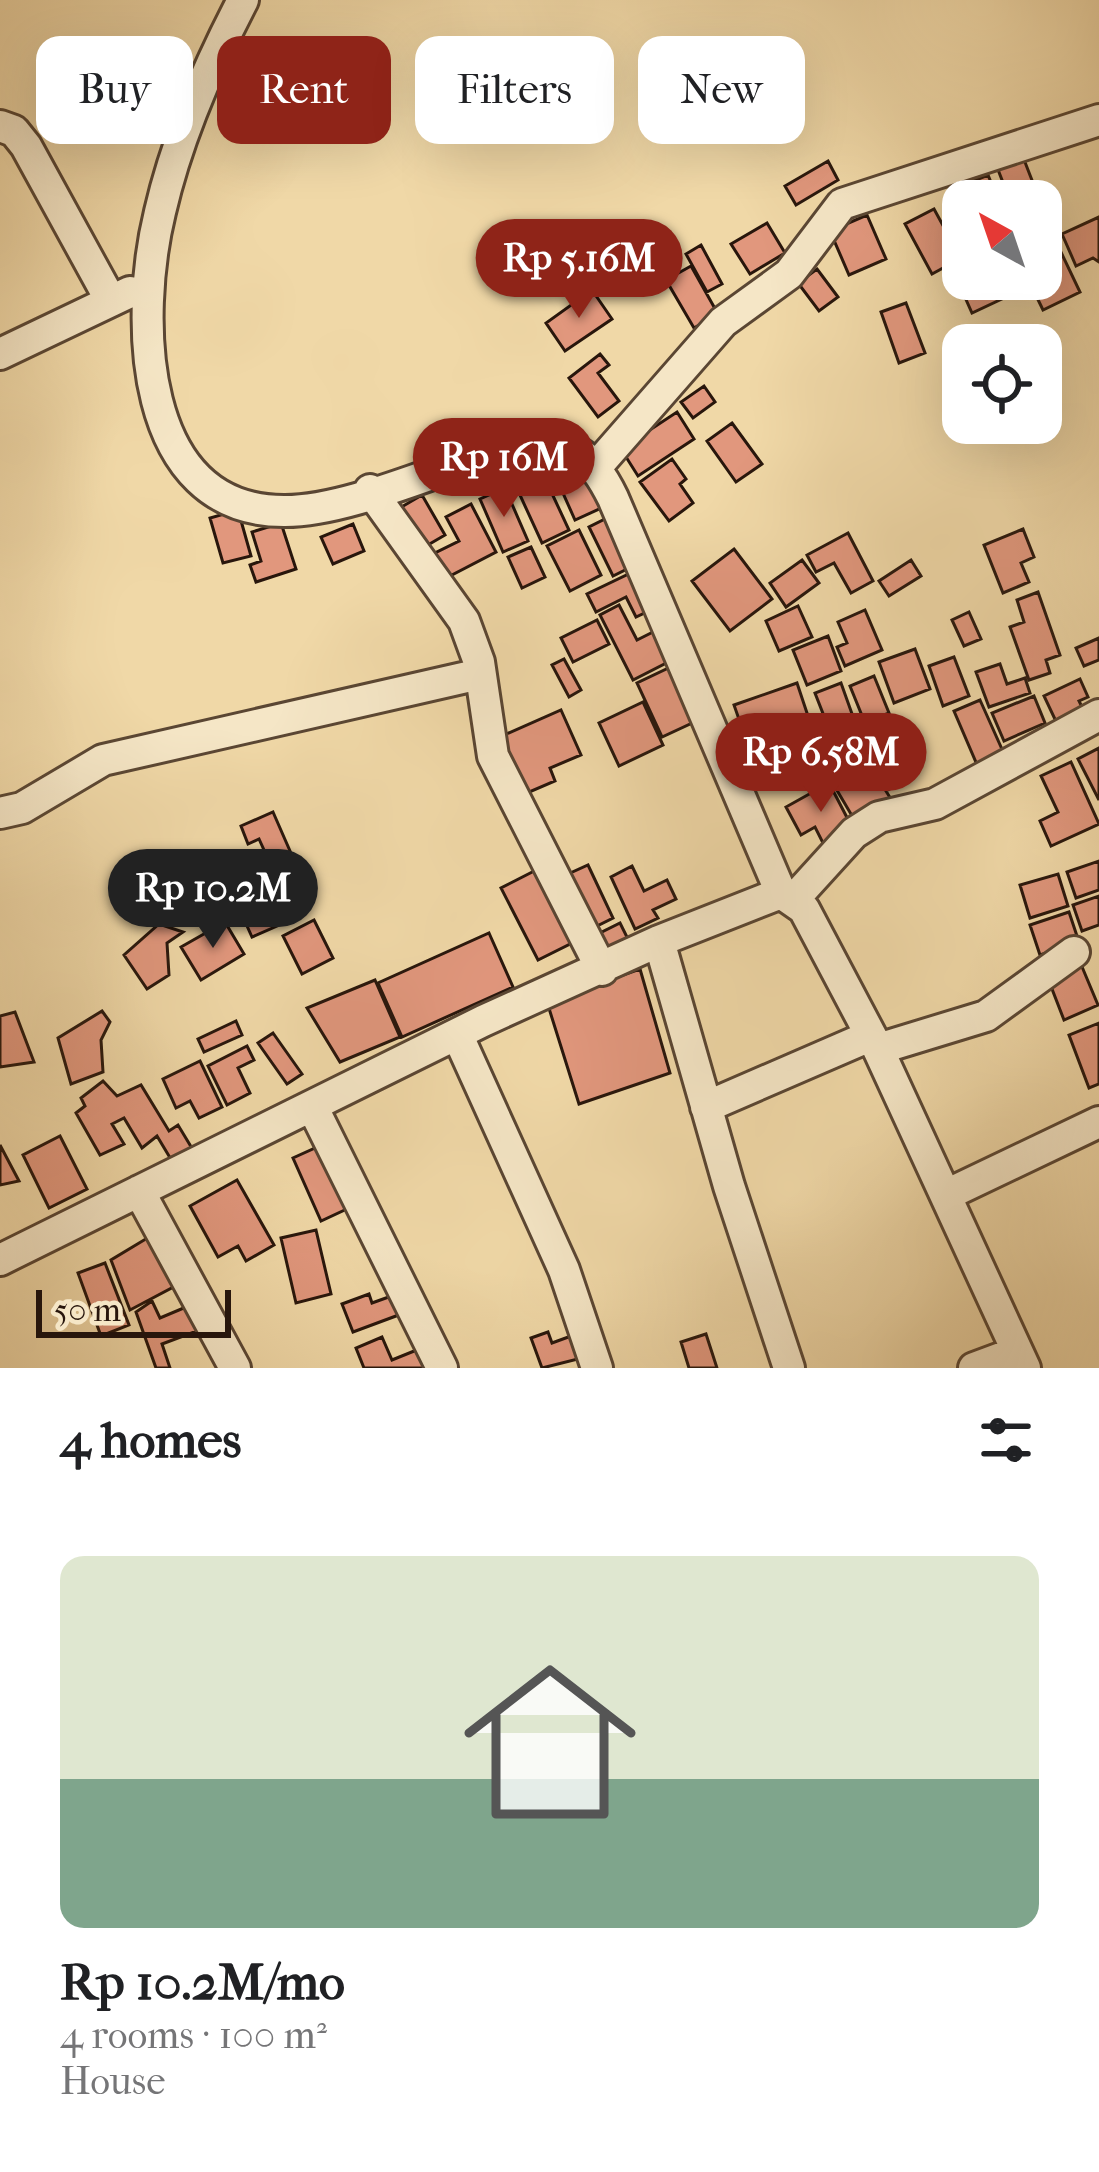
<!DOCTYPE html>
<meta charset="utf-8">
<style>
body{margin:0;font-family:"IM FELL French Canon",serif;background:#f2f2f2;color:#202124;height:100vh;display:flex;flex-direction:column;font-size:45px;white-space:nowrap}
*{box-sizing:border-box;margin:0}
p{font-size:39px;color:#757577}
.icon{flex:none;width:66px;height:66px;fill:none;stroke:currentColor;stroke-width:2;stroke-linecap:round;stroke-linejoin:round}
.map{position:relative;height:1368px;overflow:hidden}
.drawer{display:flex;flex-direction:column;background:#fff;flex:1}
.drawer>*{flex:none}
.banner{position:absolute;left:36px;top:36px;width:1029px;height:108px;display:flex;gap:24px}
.needle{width:78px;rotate:320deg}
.fabs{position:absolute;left:942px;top:180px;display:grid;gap:24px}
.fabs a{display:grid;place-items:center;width:120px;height:120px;border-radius:24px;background:#fff;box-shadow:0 12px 48px #0002;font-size:60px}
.scale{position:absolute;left:36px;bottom:30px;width:195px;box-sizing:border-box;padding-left:12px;border:6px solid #28160c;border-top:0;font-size:33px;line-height:42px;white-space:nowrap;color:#28160c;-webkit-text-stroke:9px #f5e6c6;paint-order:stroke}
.price{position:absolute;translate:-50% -102px;padding:0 27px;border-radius:42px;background:#8f2418;color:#fff;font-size:39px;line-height:78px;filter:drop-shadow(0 3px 6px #0008)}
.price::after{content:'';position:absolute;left:50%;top:72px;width:36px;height:27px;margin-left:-18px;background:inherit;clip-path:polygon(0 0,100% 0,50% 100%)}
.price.active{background:#222;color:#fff}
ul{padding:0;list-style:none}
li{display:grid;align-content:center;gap:24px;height:636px;padding:0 60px}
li+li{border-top:3px solid #e0e0e0}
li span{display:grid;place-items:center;height:372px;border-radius:24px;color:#555}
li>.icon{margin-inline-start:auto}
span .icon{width:216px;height:216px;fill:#fffc;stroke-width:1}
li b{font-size:51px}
h2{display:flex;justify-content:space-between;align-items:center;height:144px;padding:0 60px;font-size:51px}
.pill{padding:0 42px;border-radius:24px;background:#fff;box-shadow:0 12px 48px #0002;font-size:42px;line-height:108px}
.pill.active{background:#8f2418;color:#fff}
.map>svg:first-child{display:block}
</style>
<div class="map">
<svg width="1099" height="1368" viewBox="0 0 1099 1368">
<rect width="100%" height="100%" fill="#f0d8a7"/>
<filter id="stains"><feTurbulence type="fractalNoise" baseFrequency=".00167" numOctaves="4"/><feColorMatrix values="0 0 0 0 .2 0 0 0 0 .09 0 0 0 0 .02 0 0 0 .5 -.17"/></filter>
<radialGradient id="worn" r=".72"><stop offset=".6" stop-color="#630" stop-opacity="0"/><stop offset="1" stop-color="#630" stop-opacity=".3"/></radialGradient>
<path fill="#e1977d" stroke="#28160c" stroke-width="3" d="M1023 157 1040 201H973L966 184 988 175 997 197 1007 193 997 167Z
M828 161 838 180 796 205 785 186Z
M934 209 946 231 963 222V257L932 274 905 224Z
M867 215 886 259 849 275 830 231Z
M1099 217V262L1093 258 1076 266 1062 234Z
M767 223 785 253 750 274 731 244Z
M701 245 722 284 707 292 686 254Z
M1059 248 1080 292 1043 310 1028 279H1041V257Z
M963 263V279H998L1006 297 972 313 952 268Z
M691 266 718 314 694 328 666 280Z
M817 269 838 297 819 311 798 283Z
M592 290 612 319 565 351 546 323Z
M906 303 925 353 899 363 881 312Z
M600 354 609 365 598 373 619 401 598 417 569 378Z
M704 386 715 402 693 418 681 402Z
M677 412 694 439 638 476 621 449Z
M732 423 762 464 736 482 707 441Z
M587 458 608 505 575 520 554 473Z
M672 459 686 479 680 484 693 503 669 521 640 482Z
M541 470 569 530 542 543 514 482Z
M505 488 528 541 503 552 480 499Z
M422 495 445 535 421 549 398 509Z
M471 504 496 552 448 577 435 553 459 541 446 517Z
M238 510 251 556 223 563 210 518Z
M615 514 639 563 613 576 589 527Z
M281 523 296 569 256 582 250 565 261 561 252 532Z
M353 524 364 551 333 564 321 537Z
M1023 529 1034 557 1021 563 1029 582 1003 593 984 545Z
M579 530 601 575 570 591 547 546Z
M848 533 873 581 851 593 834 563 816 572 807 555Z
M531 547 545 577 522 588 508 557Z
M734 549 772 599 730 631 692 581Z
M802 560 819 583 786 607 770 583Z
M911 560 921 576 889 596 879 581Z
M639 569 657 607 636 617 626 597 596 612 587 594Z
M1038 592 1060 655 1046 660 1050 673 1029 680 1010 627 1024 622 1017 600Z
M619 605 637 640 659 629 674 659 633 680 600 615Z
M798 606 812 637 779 651 766 621Z
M865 610 882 650 845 666 837 647 847 643 838 622Z
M969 612 981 639 964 646 952 620Z
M597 620 609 644 573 662 561 638Z
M828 636 841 671 807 685 793 650Z
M1099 638V660L1084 666 1076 648Z
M915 649 930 689 894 703 879 662Z
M954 657 969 696 943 706 929 666Z
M564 659 581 690 569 697 552 665Z
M679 663 705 717 662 737 637 683Z
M1000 664 1007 684 1025 678 1030 693 989 707 976 672Z
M874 676 889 713 865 723 850 686Z
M1080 679 1088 697 1079 701 1088 719 1061 732 1044 696Z
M797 683 821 755 783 767 774 740 749 748 734 705Z
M841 683 856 725 831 734 815 693Z
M1034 696 1045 723 1004 741 992 713Z
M980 700 1005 756 978 767 954 711Z
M643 702 663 745 619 766 599 723Z
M561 710 581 755 550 768 555 781 520 796 495 739Z
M870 734 899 784 886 791 894 804 858 826 828 775 837 770 830 759Z
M1099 748V800L1078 759Z
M1071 762 1099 824 1051 846 1040 821 1058 812 1041 776Z
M829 783 853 829 824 845 815 827 801 835 786 807Z
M273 812 290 851 269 861 259 839 248 844 241 826Z
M1099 861V890L1076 898 1067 872Z
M588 865 613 918 591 929 566 875Z
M544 866 580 939 538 960 501 888Z
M632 866 644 891 667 880 676 899 653 910 658 918 635 929 611 877Z
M1058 874 1068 906 1030 918 1020 885Z
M276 883 281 893 265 900 277 926 252 937 243 917 234 920 228 905Z
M1099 896V925L1082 931 1073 905Z
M1069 912 1079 942 1040 955 1030 925Z
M314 920 333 958 302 974 283 936Z
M225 922 244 954 201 980 181 947Z
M620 923 629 941 601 956 592 937Z
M159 924 183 932 167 943 169 975 147 989 124 955Z
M489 933 513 987 402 1037 378 983Z
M1080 962 1098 1005 1064 1020 1047 976Z
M640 969 670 1073 579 1104 547 1002Z
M375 980 400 1037 340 1062 307 1008Z
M102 1011 110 1022 101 1040 103 1072 71 1084 58 1038Z
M15 1012 34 1062 0 1067V1016Z
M236 1021 242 1035 204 1052 198 1039Z
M1099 1023V1084L1089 1088 1069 1035Z
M273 1033 302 1074 287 1084 258 1043Z
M247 1046 254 1060 238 1068 250 1093 227 1105 208 1066Z
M200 1061 222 1107 199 1118 190 1101 176 1108 163 1079Z
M103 1081 117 1096 141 1085 169 1131 178 1125 193 1150 172 1161 157 1136 142 1148 124 1118 112 1124 124 1144 100 1155 76 1113 85 1106 81 1098Z
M60 1136 87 1189 49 1208 23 1155Z
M324 1144 351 1207 321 1221 293 1158Z
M0 1145 19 1181 0 1185Z
M237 1180 274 1245 246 1261 238 1246 218 1257 190 1206Z
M316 1230 331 1294 296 1303 281 1238Z
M154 1234 179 1284 130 1310 111 1260Z
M105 1263 129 1325 101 1336 78 1273Z
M369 1294 372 1303 397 1294 404 1313 353 1332 342 1304Z
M152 1301 160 1318 186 1307 197 1331 162 1344 170 1368H156L136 1312Z
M548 1332 552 1343 582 1332 590 1356 542 1368 531 1338Z
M706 1334 717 1368H689L681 1342Z
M382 1337 392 1360 424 1347 433 1368H364L356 1348Z"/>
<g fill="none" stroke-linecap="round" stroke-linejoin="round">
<defs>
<path id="minor" d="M243 0C208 67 177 138 160 212 135 314 135 512 285 511 353 511 452 462 521 445 571 436 592 455 613 498L781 893
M0 126 14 131 26 146 111 301
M0 354 130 292
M597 466 723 322 789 274 842 204 1099 120
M370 490 464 621 479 662 493 756 602 970
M0 813 22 808 103 760 480 674
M794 899 854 833 879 817 935 804 1099 715
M659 941 729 1186 789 1368
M457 1034 564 1270 597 1368
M878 1049 986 1016 1074 952
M312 1106 442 1368
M706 1107 870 1036
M139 1191 235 1368
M946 1195 1099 1122
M0 1260 483 1021 659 941 781 893 804 909 878 1049 1025 1368
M974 1368 1017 1352"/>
</defs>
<use href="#minor" stroke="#5a4633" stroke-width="36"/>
<use href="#minor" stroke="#f5e6c6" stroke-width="30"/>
</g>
<rect width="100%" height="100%" filter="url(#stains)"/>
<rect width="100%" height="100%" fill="url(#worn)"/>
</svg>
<div class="fabs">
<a><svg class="needle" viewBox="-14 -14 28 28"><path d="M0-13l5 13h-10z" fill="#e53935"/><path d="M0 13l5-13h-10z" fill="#757577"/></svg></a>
<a><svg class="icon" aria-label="locate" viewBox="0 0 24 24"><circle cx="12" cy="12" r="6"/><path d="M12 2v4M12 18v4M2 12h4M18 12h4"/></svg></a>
</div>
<div class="scale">50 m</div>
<b class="price" style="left:579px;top:321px">Rp 5.16M</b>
<b class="price" style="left:504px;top:520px">Rp 16M</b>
<b class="price" style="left:821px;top:815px">Rp 6.58M</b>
<b class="price active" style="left:213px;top:951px">Rp 10.2M</b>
<div class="banner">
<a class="pill">Buy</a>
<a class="pill active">Rent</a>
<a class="pill">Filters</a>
<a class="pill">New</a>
</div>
</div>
<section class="drawer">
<h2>4 homes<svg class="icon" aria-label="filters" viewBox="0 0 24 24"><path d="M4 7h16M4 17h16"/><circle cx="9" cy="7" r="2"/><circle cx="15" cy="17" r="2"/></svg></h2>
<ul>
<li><span style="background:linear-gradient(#dfe7d0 60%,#7fa58c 0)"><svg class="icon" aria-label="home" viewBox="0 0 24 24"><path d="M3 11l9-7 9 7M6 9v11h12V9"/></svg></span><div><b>Rp 10.2M/mo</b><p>4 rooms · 100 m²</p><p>House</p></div></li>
</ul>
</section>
